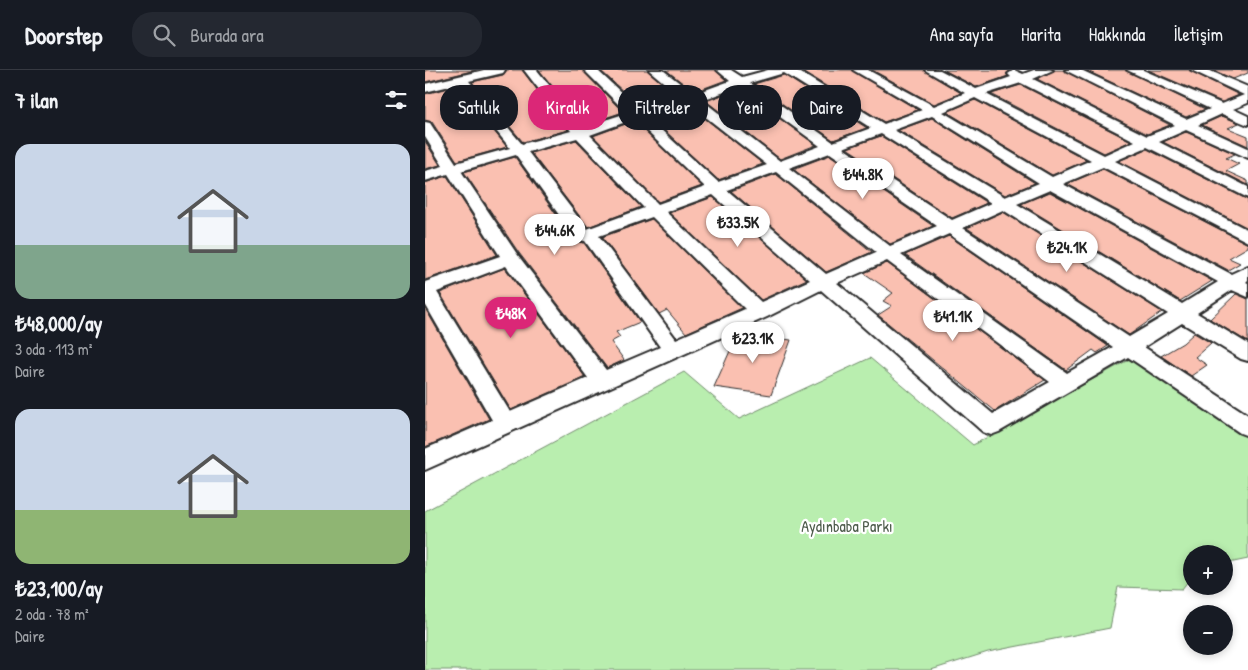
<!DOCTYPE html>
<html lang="tr">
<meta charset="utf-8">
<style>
body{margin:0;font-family:"Patrick Hand",sans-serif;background:#242831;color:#f1f3f6;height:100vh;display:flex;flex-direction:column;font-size:19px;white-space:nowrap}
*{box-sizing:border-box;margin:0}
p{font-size:16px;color:#9ea1a6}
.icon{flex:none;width:28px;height:28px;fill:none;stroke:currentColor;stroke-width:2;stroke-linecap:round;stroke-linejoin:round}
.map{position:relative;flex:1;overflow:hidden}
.side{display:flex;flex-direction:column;background:#171b24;width:425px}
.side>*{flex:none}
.top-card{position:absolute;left:15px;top:15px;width:475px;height:45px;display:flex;gap:10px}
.buttons{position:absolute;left:758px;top:475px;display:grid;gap:10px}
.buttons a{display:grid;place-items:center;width:50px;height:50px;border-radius:50%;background:#171b24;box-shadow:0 2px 8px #0003;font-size:25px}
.price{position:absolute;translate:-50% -42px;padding:0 11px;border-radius:18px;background:#fff;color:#222;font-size:16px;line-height:32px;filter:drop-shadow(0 1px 2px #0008)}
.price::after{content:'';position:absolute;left:50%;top:30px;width:15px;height:11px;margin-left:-8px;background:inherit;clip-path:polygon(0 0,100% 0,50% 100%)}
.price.active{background:#db2777;color:#fff}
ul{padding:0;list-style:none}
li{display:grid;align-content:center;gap:10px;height:265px;padding:0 15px}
li span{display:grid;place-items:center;height:155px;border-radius:15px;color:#555}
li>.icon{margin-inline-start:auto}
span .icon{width:90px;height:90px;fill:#fffc;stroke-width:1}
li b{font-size:21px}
h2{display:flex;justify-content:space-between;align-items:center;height:60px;padding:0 15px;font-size:21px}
.chip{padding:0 18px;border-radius:20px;background:#171b24;box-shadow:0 2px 8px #0003;font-size:18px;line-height:45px}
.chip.active{background:#db2777;color:#fff}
header{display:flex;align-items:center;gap:30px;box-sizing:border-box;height:70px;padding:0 25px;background:#171b24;border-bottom:1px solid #363941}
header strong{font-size:24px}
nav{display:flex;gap:28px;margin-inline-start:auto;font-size:18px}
.search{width:350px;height:45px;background:#242831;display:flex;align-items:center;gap:12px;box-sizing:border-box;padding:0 18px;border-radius:20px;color:#9ea1a6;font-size:19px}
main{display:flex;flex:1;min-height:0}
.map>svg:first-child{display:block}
</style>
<header>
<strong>Doorstep</strong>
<div class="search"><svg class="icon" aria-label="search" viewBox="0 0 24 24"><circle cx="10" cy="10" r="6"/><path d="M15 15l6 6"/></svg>Burada ara</div>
<nav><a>Ana sayfa</a><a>Harita</a><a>Hakkında</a><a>İletişim</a></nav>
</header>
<main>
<section class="side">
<h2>7 ilan<svg class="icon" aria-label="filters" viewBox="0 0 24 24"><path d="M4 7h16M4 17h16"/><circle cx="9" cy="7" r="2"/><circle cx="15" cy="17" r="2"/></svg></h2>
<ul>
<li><span style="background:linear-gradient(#c9d6e8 65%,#7fa58c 0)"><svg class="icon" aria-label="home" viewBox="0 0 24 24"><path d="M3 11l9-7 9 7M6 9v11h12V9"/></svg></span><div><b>₺48,000/ay</b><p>3 oda · 113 m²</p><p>Daire</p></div></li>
<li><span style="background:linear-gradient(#c9d6e8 65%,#8fb573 0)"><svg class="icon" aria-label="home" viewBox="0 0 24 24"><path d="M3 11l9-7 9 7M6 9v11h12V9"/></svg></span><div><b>₺23,100/ay</b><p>2 oda · 78 m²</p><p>Daire</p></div></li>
</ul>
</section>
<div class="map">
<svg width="823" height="600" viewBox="0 0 823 600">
<rect width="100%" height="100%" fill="#fff"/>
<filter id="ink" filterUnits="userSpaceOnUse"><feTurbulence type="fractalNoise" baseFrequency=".02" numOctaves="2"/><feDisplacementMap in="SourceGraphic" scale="10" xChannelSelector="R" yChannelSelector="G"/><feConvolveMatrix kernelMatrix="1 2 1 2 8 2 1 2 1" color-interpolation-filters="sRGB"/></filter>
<g filter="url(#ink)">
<path fill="#b9eeaf" stroke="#728c6d" d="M445 288 548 375 705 289 823 367V489L799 494V484H766V507L757 519 693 517 685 558 563 582 506 600H0V441L259 302 314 349Z"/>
<path fill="#fac0b1" stroke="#2b2b2b" d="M0 0H51L0 12Z
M82 0H97L143 60 98 72 47 12 78 5Z
M114 0H157L198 42 159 55Z
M175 0H222L253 27 215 37Z
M241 0H290L301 10 269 22Z
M375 0H426L493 40 459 52Z
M447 0H498L536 23 509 34Z
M519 0H586L581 4 583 6 551 17Z
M630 0H638L745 55 722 64 612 9Z
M660 0H700L780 39 761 47Z
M723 0H764L814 25 797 32Z
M788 0H823V3L808 9Z
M359 5 442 58 408 70 329 14Z
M596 15 706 71 679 83 566 24Z
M32 16 82 77 32 91 7 52 0 50V24Z
M314 19 391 75 355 89 281 31Z
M550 30 662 90 627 105 522 42Z
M264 36 338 94 293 110 225 47Z
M797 46 814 53 803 58 823 66V76L777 55Z
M507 48 610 113 580 125 473 60Z
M209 51 277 116 233 132 168 66Z
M761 62 810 84 801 88 814 94 801 101 823 111V115L738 72Z
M456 66 562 133 527 148 422 78Z
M151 70 216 137 163 157 106 83Z
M0 71 15 95 0 99Z
M722 79 823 130V158L694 91Z
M405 85 508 156 465 174 368 99Z
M90 87 150 171 159 173 215 252 191 262 195 267 186 272 199 290 182 298 94 183 39 102Z
M678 99 823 174V177L804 188 815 193 803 200 642 114Z
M351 104 447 182 401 202 306 121Z
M22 106 72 185 0 210V113Z
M625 122 787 211 755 231 596 134Z
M288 127 382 209 336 230 244 143Z
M578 142 737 242 704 265 542 158Z
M227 149 317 238 261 263 242 240 234 244 177 167Z
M524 166 683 276 672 283 668 280 641 300 480 185Z
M462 193 620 310 570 341 453 245 467 236 458 231 468 223 439 203Z
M80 198 160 307 86 340 15 223Z
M811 224 823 229V272L785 249Z
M0 238 64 349 0 377Z
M313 263 366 270 346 325 289 317Z
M769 263 786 273 770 287 782 295 766 306 736 286 758 273Z"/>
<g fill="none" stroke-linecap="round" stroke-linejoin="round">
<defs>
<path id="street" d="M59 0H80L78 3 44 11 97 74 146 61 99 0H112L158 57 202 43 159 0H172L214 39 257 28 224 0H238L269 24 305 11 292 0H306L317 7 343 0H371L459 54 497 40 428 0H443L509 36 540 23 500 0H515L551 19 586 7 583 4 589 0 598 4 609 0H628L608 9 722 66 750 55 640 0H656L761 49 785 39 702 0H718L797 34 819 25 766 0H783L823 17V33L808 39 823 46V55L797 44 773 55 823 78V88L761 60 734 72 823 117V128L722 77 690 91 823 160V172L678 97 638 114 806 204 823 196V210L821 212 823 213V227L807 220 772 243 823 274V291L816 289 757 253 719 277 823 345V366L815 363 703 287 574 362 566 365 558 362 396 220 342 247 0 400V379L67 350 0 234V212L75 186 23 104 0 111V101L18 96 0 67V52L5 53 31 93 85 78 33 14 0 22V14ZM359 3 446 58 408 72 325 13ZM596 13 710 71 679 85 561 24ZM314 17 395 76 355 91 277 30ZM550 28 666 90 627 107 518 42ZM264 34 342 95 293 112 221 46ZM507 46 614 113 580 127 469 60ZM209 49 280 117 233 134 165 65ZM456 64 566 133 527 150 418 78ZM152 68 219 138 162 159 103 82ZM405 83 512 156 465 176 364 98ZM91 85 152 170 160 171 235 277 181 300 92 184 36 101ZM351 102 451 182 401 204 302 120ZM625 120 793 212 757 234 592 134ZM288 125 385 210 336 232 241 142ZM578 140 743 244 704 267 538 158ZM227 147 320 239 251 269 174 166ZM524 164 688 277 642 303 476 185ZM462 191 625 312 568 344 412 213ZM81 196 163 308 85 342 12 222Z"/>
</defs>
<use href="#street" stroke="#2b2b2b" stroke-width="4"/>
<use href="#street" fill="#fff" fill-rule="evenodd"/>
</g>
</g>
<g text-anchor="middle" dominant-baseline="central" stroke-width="4.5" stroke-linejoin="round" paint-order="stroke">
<g font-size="16" fill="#4e5c4c" stroke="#fff">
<text x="422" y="456">Aydınbaba Parkı</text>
</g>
</g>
</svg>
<div class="buttons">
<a>+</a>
<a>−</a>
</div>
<b class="price" style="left:438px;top:130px">₺44.8K</b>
<b class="price" style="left:313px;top:178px">₺33.5K</b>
<b class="price" style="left:130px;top:186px">₺44.6K</b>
<b class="price" style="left:642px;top:203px">₺24.1K</b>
<b class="price active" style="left:86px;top:269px">₺48K</b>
<b class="price" style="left:528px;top:272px">₺41.1K</b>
<b class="price" style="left:328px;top:294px">₺23.1K</b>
<div class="top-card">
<a class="chip">Satılık</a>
<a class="chip active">Kiralık</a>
<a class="chip">Filtreler</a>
<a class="chip">Yeni</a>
<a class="chip">Daire</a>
</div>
</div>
</main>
